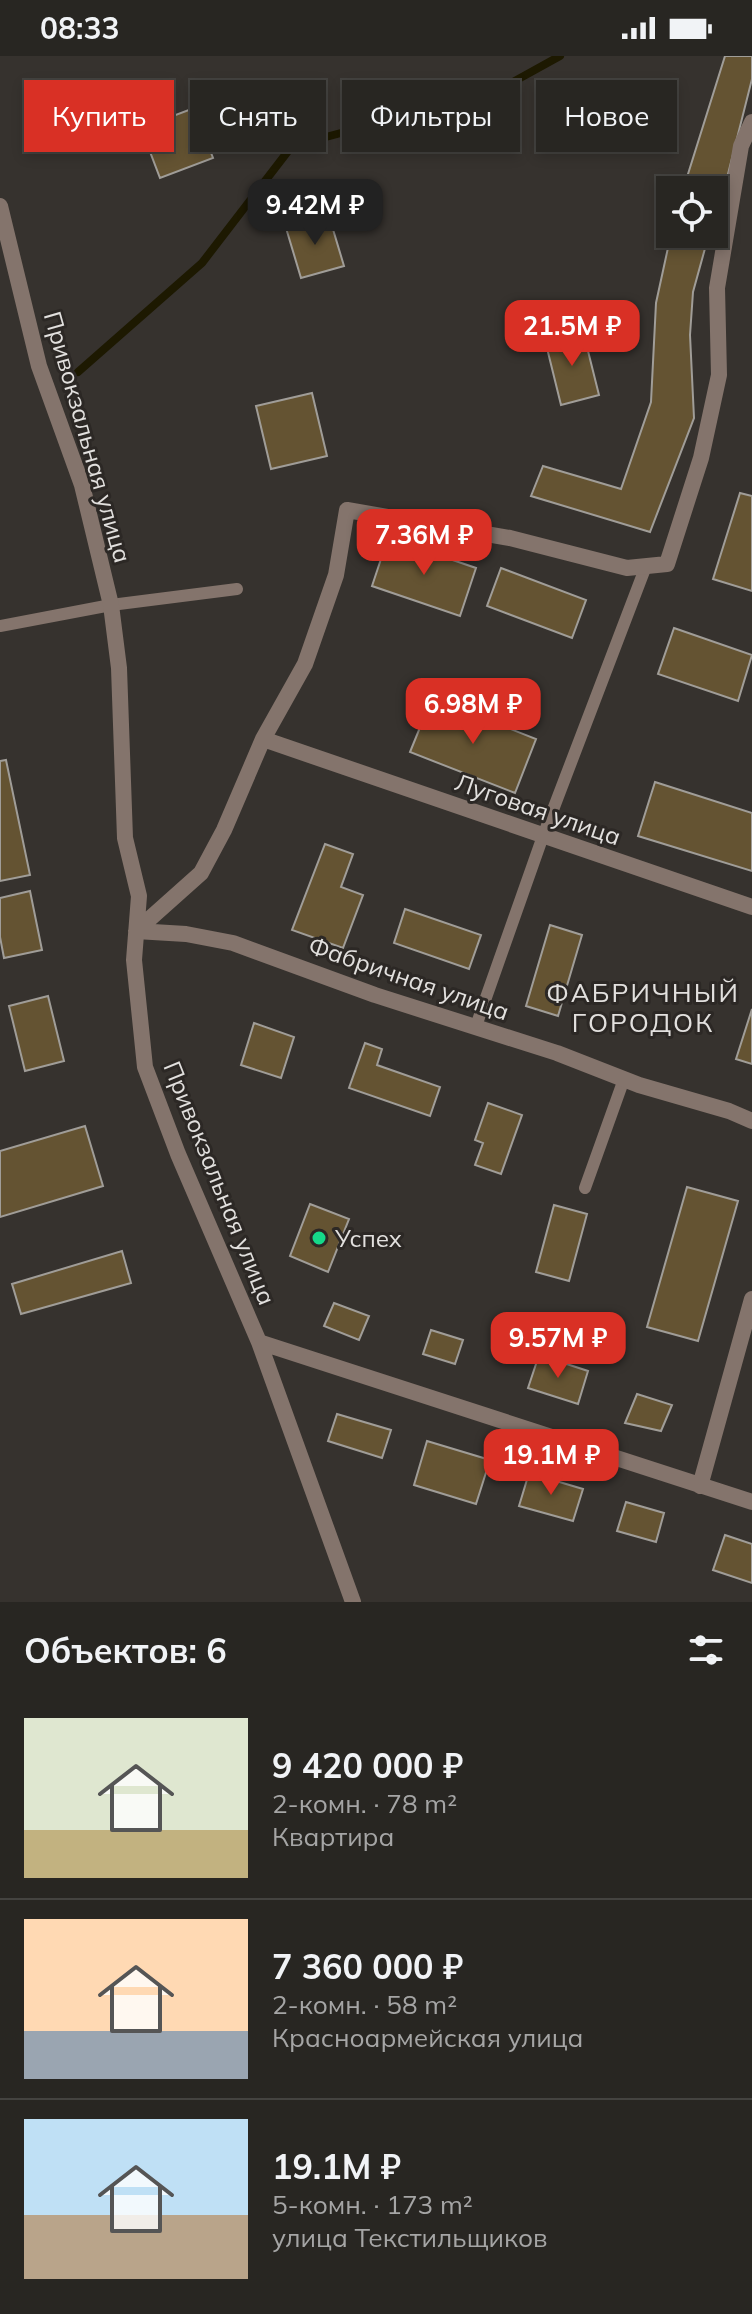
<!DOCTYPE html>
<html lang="ru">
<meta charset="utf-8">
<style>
body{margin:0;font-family:Mulish,sans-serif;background:#34322f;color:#f1f3f6;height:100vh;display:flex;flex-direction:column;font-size:30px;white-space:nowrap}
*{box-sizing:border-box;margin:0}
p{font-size:26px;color:#a5a5a5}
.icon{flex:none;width:44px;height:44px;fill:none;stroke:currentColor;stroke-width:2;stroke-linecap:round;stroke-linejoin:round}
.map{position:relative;height:1546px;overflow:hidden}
.side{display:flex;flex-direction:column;background:#282622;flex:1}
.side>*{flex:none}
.top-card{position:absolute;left:24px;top:24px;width:704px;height:72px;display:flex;gap:16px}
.controls{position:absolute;left:656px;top:120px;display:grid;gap:16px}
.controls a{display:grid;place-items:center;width:72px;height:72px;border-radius:0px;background:#282622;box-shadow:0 4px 12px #0003,0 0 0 2px #444340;font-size:40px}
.price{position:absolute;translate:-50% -68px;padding:0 18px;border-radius:16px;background:#d93025;color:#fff;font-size:26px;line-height:52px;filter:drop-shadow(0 2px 4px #0008)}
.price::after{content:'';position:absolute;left:50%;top:48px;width:24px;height:18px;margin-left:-12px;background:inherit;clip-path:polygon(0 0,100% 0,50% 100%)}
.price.active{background:#222;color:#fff}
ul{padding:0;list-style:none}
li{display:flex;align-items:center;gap:24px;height:200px;padding:0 24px}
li+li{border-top:2px solid #444340}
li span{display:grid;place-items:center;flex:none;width:224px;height:160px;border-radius:0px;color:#555}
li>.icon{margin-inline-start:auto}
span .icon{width:96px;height:96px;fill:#fffc;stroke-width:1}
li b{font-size:34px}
h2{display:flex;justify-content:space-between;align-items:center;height:96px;padding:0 24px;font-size:34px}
.chip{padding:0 28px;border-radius:0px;background:#282622;box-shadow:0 4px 12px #0003,0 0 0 2px #444340;font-size:28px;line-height:72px}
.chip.active{background:#d93025;color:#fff}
.status{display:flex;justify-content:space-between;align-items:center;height:56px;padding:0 40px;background:#282622;direction:ltr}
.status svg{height:22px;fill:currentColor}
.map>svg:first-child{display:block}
</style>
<div class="status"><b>08:33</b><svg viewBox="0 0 49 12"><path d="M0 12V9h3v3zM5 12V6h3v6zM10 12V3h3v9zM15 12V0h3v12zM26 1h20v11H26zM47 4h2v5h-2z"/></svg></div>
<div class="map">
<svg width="752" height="1546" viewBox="0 0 752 1546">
<rect width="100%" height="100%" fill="#36322e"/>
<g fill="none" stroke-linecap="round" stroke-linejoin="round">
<path stroke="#1d1901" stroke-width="8" d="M78 316 202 207 292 90 495 36 560 0"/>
</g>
<path fill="#645332" stroke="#a09d98" stroke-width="2" d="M725 0H752V23L727 122 714 163V134H683Z
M194 52 213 102 160 122 141 72Z
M329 160 344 210 301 222 286 172Z
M671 178H709L693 236 690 279 694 362 650 476 531 440 543 410 621 433 651 346 656 247Z
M583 275 599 339 561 349 545 284Z
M312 337 327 400 271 413 256 350Z
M740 437 752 440V535L713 523Z
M388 482 476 512 460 560 372 530Z
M501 512 586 544 572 582 487 550Z
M674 572 752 599 738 645 658 618Z
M432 642 536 683 515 737 410 696Z
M6 704 30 819 0 825V705Z
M655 726 752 757V815L638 780Z
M325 788 353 798 341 831 363 839 343 892 292 874Z
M30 835 42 894 4 902 0 881V842Z
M405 853 481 879 469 913 394 887Z
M550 869 582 879 558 960 526 950Z
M48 940 64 1005 25 1015 9 950Z
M752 953V1008L736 1003Z
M254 967 294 981 281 1022 241 1009Z
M365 987 382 993 377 1009 440 1031 430 1060 349 1032Z
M488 1047 522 1059 501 1118 475 1109 483 1087 475 1084Z
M85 1070 103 1130 0 1161V1095Z
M687 1131 738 1145 698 1285 647 1271Z
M310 1148 349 1163 328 1216 290 1200Z
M554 1149 587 1158 569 1225 536 1216Z
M122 1195 131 1227 21 1258 12 1228Z
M334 1247 369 1260 359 1284 324 1270Z
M431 1274 463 1284 455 1308 423 1298Z
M539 1299 588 1315 578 1348 528 1332Z
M637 1338 672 1349 661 1375 625 1367Z
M337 1358 391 1374 382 1402 328 1385Z
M427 1385 490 1404 476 1448 414 1429Z
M529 1417 583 1433 573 1465 519 1450Z
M626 1446 664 1457 656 1486 617 1475Z
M725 1479 752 1488V1527L713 1514Z"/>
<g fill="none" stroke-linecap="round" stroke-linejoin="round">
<path stroke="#84746c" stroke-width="12" d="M0 570 111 549 237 533
M476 970 543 780 646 510
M585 1132 624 1023"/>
<path stroke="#84746c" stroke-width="16" d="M0 150 39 310 82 429 111 549 119 612 125 782 139 840 134 904 145 1011 178 1098 259 1286 353 1546
M263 683 752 851
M136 875 201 817 224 774 263 683 305 608 336 519 347 454 510 482 627 512 667 508 701 402 719 319 717 232 741 90 752 66
M136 875 186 878 233 887 375 939 557 997 639 1029 729 1055 752 1065
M259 1286 752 1446
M700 1430 752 1243"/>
</g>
<circle fill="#15d989" stroke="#2c2825" stroke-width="3" cx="319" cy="1182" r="8"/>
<g text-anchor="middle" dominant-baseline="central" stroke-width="6" stroke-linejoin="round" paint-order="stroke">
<g font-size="24" fill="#e2e0de" stroke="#2c2825">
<text transform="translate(88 381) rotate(74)">Привокзальная улица</text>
<text transform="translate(538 753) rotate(19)">Луговая улица</text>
<text transform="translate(409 922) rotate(19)">Фабричная улица</text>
<text transform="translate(220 1127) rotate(68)">Привокзальная улица</text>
</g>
<g font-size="24" fill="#e2e0de" stroke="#2c2825" text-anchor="start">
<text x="335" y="1182">Успех</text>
</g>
<g font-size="26" letter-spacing="2" fill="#e2e0de" stroke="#2c2825">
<text x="643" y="936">ФАБРИЧНЫЙ<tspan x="643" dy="30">ГОРОДОК</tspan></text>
</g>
</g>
</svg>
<div class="controls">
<a><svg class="icon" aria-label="locate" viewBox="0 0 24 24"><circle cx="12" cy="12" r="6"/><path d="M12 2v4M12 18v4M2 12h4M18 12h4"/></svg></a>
</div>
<b class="price active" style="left:315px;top:191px">9.42M ₽</b>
<b class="price" style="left:572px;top:312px">21.5M ₽</b>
<b class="price" style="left:424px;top:521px">7.36M ₽</b>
<b class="price" style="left:473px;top:690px">6.98M ₽</b>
<b class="price" style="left:558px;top:1324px">9.57M ₽</b>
<b class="price" style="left:551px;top:1441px">19.1M ₽</b>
<div class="top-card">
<a class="chip active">Купить</a>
<a class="chip">Снять</a>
<a class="chip">Фильтры</a>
<a class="chip">Новое</a>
</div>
</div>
<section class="side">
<h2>Объектов: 6<svg class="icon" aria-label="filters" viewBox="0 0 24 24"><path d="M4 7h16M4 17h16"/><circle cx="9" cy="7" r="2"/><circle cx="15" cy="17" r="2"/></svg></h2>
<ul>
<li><span style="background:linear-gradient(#dfe7d0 70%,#c2b280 0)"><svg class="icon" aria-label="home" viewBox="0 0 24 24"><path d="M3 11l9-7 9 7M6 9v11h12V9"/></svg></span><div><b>9 420 000 ₽</b><p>2-комн. · 78 m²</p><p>Квартира</p></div></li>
<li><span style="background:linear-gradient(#ffd9b3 70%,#9aa5b1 0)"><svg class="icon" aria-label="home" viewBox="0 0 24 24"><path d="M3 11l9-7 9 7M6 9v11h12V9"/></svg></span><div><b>7 360 000 ₽</b><p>2-комн. · 58 m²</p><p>Красноармейская улица</p></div></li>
<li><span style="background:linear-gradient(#bfe0f5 60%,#b9a48a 0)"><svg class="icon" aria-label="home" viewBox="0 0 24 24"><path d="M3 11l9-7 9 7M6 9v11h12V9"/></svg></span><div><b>19.1M ₽</b><p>5-комн. · 173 m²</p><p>улица Текстильщиков</p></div></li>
</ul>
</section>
